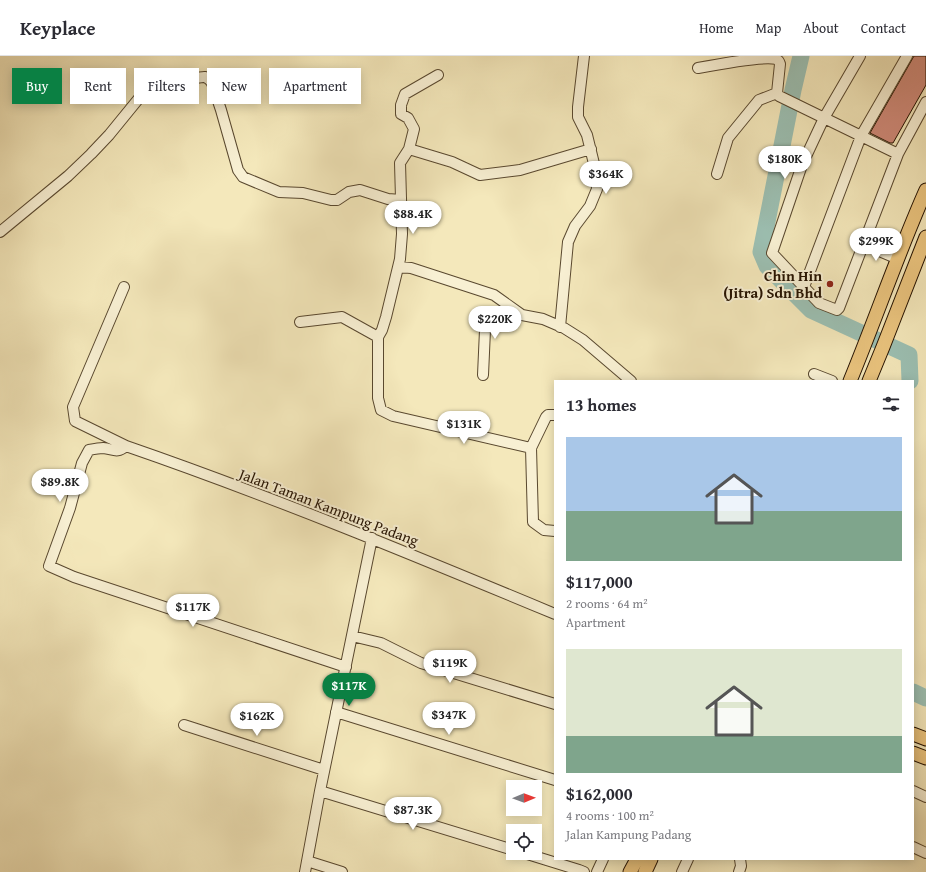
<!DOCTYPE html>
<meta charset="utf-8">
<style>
body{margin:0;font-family:"Gentium Book Plus",serif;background:#f2f2f3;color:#2b2b33;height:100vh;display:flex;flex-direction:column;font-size:15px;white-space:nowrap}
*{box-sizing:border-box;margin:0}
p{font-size:13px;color:#7c7c81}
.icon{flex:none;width:22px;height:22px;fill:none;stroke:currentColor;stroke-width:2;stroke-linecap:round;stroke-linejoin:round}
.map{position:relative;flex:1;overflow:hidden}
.drawer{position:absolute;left:554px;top:324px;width:360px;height:480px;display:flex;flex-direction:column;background:#fff;border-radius:0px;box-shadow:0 2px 10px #0003}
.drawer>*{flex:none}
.hud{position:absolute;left:12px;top:12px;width:380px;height:36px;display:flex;gap:8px}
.needle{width:26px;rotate:89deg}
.controls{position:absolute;left:506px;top:724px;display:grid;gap:8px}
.controls a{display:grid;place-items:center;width:36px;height:36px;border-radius:0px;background:#fff;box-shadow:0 2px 10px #0003;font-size:20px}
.price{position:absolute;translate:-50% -34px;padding:0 9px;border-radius:14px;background:#fff;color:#222;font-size:13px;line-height:26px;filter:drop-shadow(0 1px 2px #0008)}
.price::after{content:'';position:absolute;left:50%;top:24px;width:12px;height:9px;margin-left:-6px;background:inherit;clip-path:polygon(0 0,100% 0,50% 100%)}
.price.current{background:#0b8043;color:#fff}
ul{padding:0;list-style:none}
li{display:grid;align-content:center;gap:8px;height:212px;padding:0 12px}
li span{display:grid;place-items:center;height:124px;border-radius:0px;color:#555}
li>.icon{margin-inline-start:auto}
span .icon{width:72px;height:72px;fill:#fffc;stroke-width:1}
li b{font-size:17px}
h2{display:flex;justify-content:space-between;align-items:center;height:48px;padding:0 12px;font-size:17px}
.chip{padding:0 14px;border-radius:0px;background:#fff;box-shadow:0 2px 10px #0003;font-size:14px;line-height:36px}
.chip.current{background:#0b8043;color:#fff}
header{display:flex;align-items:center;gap:24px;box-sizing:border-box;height:56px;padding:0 20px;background:#fff;border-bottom:1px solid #e1e1e2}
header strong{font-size:19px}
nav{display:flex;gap:22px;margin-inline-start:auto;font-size:14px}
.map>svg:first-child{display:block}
</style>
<header>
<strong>Keyplace</strong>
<nav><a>Home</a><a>Map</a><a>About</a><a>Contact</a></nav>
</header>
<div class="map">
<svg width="926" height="816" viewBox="0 0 926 816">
<rect width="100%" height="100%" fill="#f4e8bb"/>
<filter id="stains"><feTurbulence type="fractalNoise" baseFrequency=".005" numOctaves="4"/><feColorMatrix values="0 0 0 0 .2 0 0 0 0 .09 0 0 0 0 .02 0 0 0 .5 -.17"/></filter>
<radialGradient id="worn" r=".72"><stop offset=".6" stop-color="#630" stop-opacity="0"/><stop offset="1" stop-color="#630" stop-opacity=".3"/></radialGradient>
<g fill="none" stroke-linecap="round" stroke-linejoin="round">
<path stroke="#9cc0b3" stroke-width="17" d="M801 0 793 34 761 196 767 210 811 254 909 299 910 325
M913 636 926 642"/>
</g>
<path fill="#cf8a79" stroke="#251200" d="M914 0H926V29L893 87H890L870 77Z"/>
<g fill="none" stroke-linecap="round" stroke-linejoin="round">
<defs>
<path id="minor" d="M860 0 824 62 802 109 772 197 819 247 837 254 839 252 898 98 926 46
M698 12C714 9 763 0 776 3 779 5 779 5 780 8L777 37 779 40 898 98
M438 19 405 38 401 49V58L408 62 414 73 409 93 400 107 402 178 400 203 386 261 382 274 378 281V342L381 354 393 360 531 392 533 466 544 474 555 475
M409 93 452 106 480 119 520 114 591 93
M717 118 728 82 759 44 777 37
M0 176 68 120 91 98 109 79 140 41C148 36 197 20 205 21 208 22 210 24 212 27L221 54 238 114 243 121 279 136 303 137 331 144H337L349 136 360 134 388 143 401 144
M863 188 898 203
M398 211 411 212 494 239 522 259 543 263 564 272 583 284 631 325
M124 231 73 351 75 365 126 390
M804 231 861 80 907 0
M300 266 342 261 378 281
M560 271 568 186 575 170 590 150 597 133 596 116 587 79 578 61V51L584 0
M814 318 832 325
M483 319 485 274 491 264 510 251
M531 392 546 361 548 359H555
M352 580 381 587 421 607 555 648
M346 611 74 521 49 510 70 452 82 407 89 394C94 393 99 392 103 392 114 393 116 398 126 390 271 440 413 499 555 558
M336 656 555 724
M184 669 324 714
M320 735 513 794
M913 735 926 741
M913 791 926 797
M524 797 579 814 584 816
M307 805 342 816
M305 816 320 735 372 482
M597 816 603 803
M682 816 688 803
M739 816 741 810 740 803"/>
<path id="major" d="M850 325C876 262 898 197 926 134
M869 325 883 291 926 181
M913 678 926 683
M913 697 926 702
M630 816 637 803
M645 816 651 803"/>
</defs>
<use href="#minor" stroke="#59482f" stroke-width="12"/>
<use href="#major" stroke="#251200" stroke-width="15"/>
<use href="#minor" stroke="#f8f0d3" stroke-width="10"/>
<use href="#major" stroke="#eac47e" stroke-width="13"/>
</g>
<circle fill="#8f2418" stroke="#f8f0d3" stroke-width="1.5" cx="830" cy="228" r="4"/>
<g text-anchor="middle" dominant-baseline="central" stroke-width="4" stroke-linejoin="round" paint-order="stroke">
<g font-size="15" font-weight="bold" fill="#251200" stroke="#f8f0d3" text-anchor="end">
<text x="822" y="219">Chin Hin<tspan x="822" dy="17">(Jitra) Sdn Bhd</tspan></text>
</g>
<g font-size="15" fill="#251200" stroke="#f8f0d3">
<text transform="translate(329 451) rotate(21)">Jalan Taman Kampung Padang</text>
</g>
</g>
<rect width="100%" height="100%" filter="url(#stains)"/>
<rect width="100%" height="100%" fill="url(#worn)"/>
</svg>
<div class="controls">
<a><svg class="needle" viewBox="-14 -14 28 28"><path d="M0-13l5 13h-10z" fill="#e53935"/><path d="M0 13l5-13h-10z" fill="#7c7c81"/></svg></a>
<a><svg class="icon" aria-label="locate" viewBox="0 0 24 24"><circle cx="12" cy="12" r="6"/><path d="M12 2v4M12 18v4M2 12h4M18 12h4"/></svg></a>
</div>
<b class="price" style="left:785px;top:124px">$180K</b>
<b class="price" style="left:606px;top:139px">$364K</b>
<b class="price" style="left:413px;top:179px">$88.4K</b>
<b class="price" style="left:876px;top:206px">$299K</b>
<b class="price" style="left:495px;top:284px">$220K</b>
<b class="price" style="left:464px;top:389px">$131K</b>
<b class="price" style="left:60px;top:447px">$89.8K</b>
<b class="price" style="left:193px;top:572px">$117K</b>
<b class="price" style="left:450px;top:628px">$119K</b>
<b class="price current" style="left:349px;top:651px">$117K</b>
<b class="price" style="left:449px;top:680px">$347K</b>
<b class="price" style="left:257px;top:681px">$162K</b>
<b class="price" style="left:413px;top:775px">$87.3K</b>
<div class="hud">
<a class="chip current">Buy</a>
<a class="chip">Rent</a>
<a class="chip">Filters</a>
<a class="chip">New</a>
<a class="chip">Apartment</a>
</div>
<section class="drawer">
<h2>13 homes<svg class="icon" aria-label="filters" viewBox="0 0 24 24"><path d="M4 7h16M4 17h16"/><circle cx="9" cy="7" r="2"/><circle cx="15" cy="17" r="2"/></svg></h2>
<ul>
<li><span style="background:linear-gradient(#a9c7e8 60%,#7fa58c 0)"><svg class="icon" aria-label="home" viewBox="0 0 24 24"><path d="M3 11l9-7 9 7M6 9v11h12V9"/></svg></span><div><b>$117,000</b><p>2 rooms · 64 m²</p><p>Apartment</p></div></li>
<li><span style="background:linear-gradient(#dfe7d0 70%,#7fa58c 0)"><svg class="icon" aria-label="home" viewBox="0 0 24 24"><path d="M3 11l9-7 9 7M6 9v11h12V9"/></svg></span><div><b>$162,000</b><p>4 rooms · 100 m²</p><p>Jalan Kampung Padang</p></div></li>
</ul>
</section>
</div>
